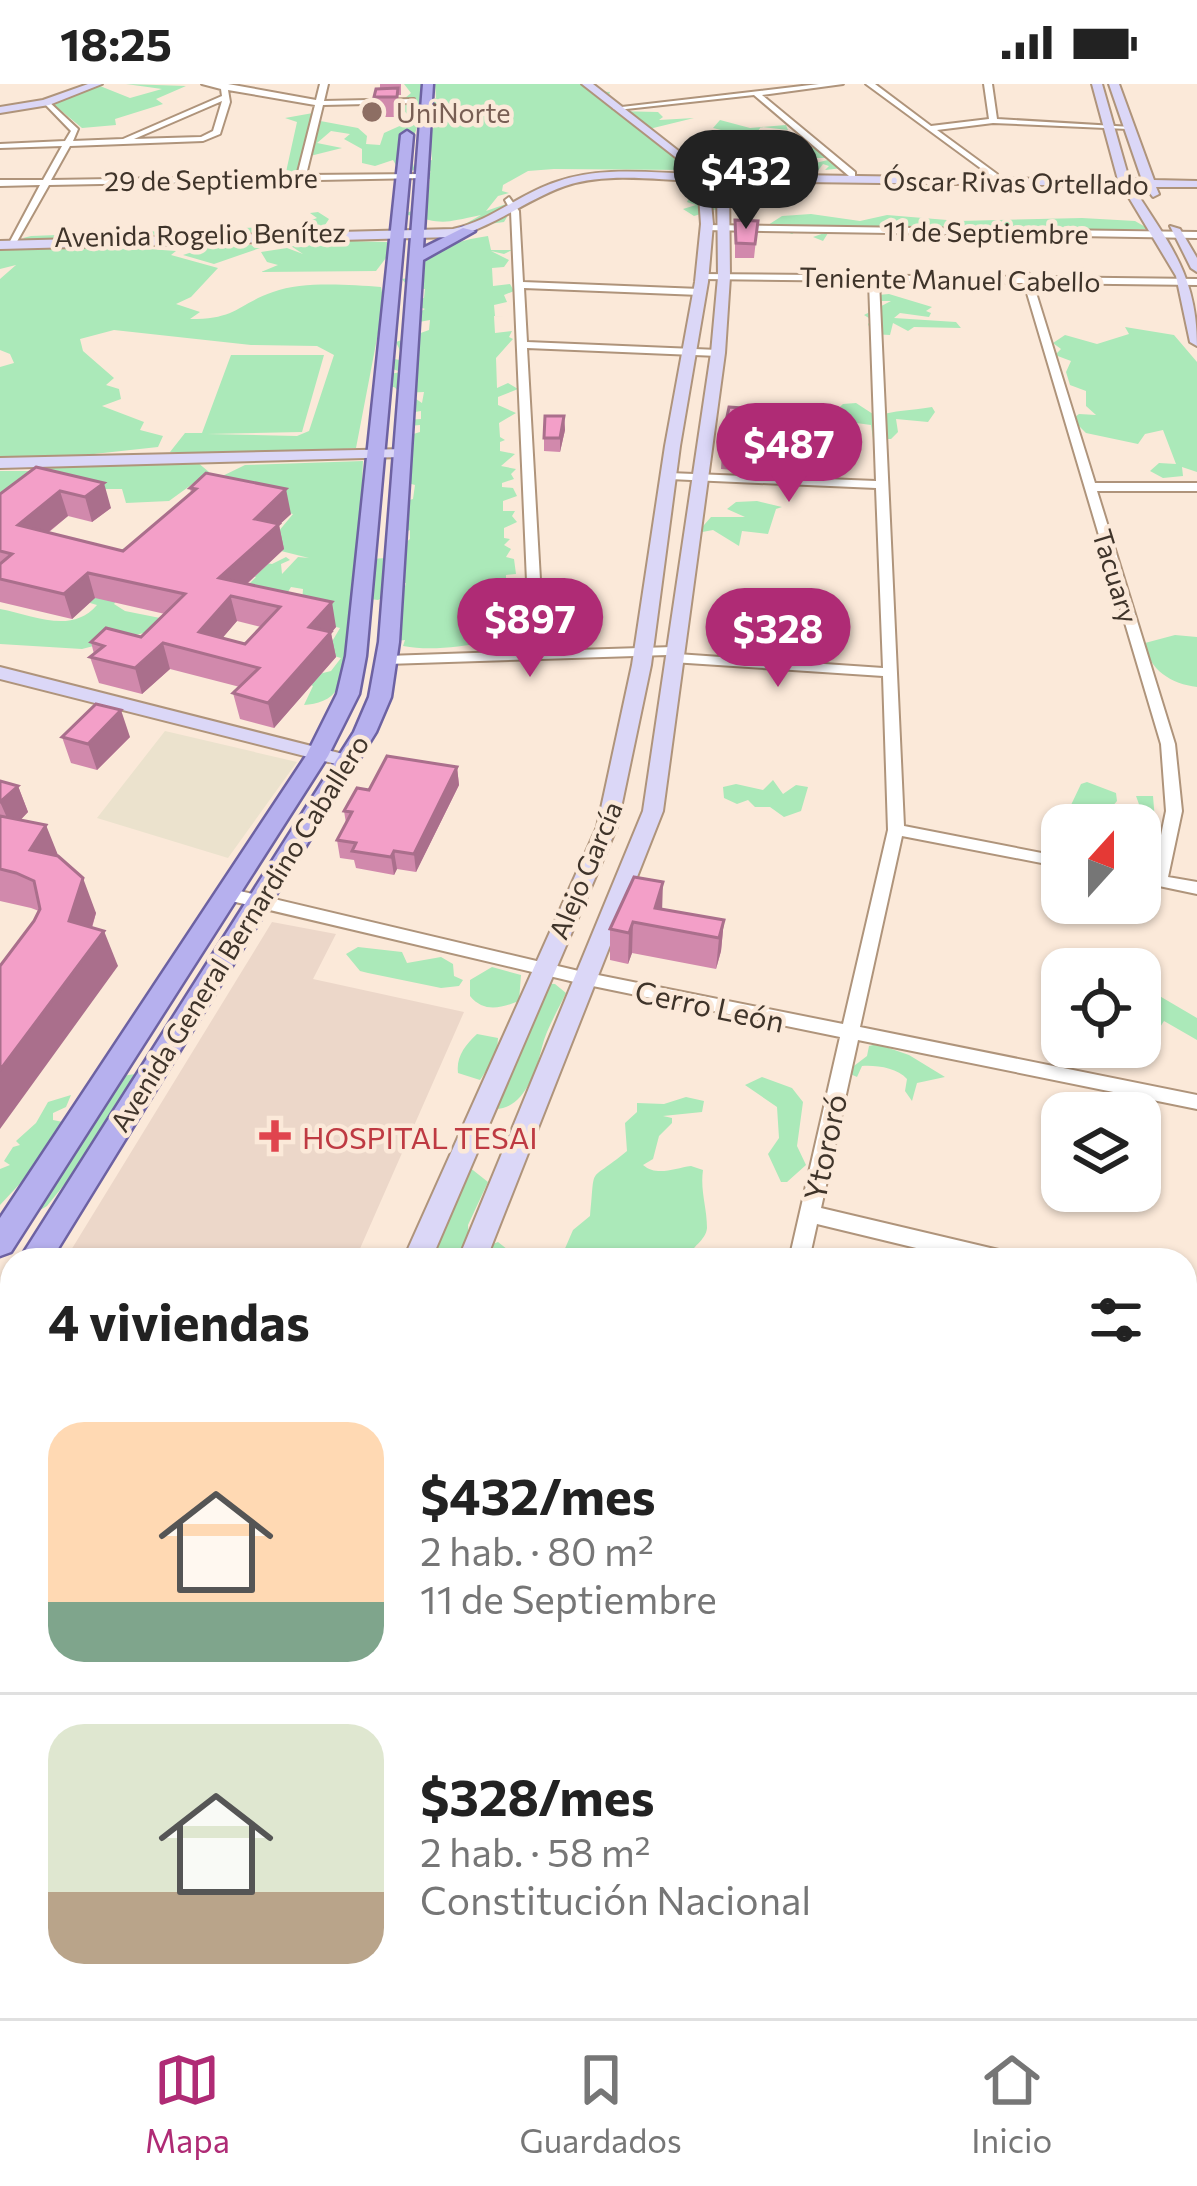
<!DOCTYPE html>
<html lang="es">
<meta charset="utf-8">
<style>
body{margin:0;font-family:Commissioner,sans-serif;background:#f2f2f2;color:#222;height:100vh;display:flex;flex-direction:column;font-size:45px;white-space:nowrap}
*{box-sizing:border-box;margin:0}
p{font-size:39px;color:#767676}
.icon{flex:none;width:66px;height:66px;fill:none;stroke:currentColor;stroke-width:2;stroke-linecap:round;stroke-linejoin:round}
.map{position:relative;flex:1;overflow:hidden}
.details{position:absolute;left:0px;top:1164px;width:1197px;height:771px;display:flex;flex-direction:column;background:#fff;border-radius:36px 36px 0 0;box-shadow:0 3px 9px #0004}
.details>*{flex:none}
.needle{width:78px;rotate:21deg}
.tools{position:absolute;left:1041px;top:720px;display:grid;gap:24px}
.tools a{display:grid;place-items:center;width:120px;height:120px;border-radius:24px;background:#fff;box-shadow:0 3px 9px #0004;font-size:60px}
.price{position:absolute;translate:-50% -102px;padding:0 27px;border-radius:42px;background:#af2b75;color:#fff;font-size:39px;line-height:78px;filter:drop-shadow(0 3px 6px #0008)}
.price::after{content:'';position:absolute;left:50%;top:72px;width:36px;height:27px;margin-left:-18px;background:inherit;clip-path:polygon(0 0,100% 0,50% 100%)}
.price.selected{background:#222;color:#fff}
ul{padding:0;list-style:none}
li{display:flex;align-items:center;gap:36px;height:300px;padding:0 48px}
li+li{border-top:3px solid #e0e0e0}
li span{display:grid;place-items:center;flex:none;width:336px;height:240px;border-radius:36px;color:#555}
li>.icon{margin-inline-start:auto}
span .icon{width:144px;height:144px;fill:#fffc;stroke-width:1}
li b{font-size:51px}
h2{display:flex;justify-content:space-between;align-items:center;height:144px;padding:0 48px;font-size:51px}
.status{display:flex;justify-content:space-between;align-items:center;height:84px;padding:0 60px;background:#fff;direction:ltr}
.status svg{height:33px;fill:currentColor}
.dock{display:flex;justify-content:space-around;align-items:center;height:168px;border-top:3px solid #e0e0e0;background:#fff;font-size:33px;color:#767676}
.dock a{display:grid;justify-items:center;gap:6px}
.dock .selected{color:#af2b75}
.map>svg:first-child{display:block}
</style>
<div class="status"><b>18:25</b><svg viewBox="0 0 49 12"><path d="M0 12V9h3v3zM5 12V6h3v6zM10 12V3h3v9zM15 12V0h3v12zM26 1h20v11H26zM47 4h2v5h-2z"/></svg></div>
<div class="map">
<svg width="1197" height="1934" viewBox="0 0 1197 1934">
<rect width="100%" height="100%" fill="#fbe9d9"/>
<path fill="#ebe2cd" d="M165 647 297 678 228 774 97 734Z
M12 1279V1420L0 1441V1298Z"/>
<path fill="#ecd7c9" d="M272 838 336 850 313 895 464 928 355 1176H65Z"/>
<path fill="#abe9b9" d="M126 0 186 2 156 15 163 20 115 35 116 41 82 44 53 20 100 2 130 14 162 5Z
M404 0H423L424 13 417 30 422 36C413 44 409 73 415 86L400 88 393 76 375 82 362 79V65L344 55 350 50 331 47 317 59 342 64 306 73 300 88H286L297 38 285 34 313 29 315 36 358 44 367 52 366 60 380 61 384 49 404 40 408 31 398 20 411 9Z
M435 0H594L596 7 610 8 608 14 615 15 609 22 615 27 658 28 663 33 659 36 694 34 641 47 675 70 689 86 554 85 528 87 503 101 502 107 509 109 498 112 486 127 509 119 491 131 507 133 504 138 443 146 458 144 481 131C442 139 446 141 404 130L427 121 430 95 416 94 431 88 419 79 432 76 430 49 434 43 419 30 427 16 436 14Z
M720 36 750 44 786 41 788 46 761 43 757 48 764 55 805 53 804 60 785 63 792 67 815 63 828 70 827 74H798L799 83 832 75 843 84 825 86 829 82 823 80 817 88H747L829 93 802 100 784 99 806 108 792 113 770 110 772 104 762 102 759 96 718 97 715 114 720 124 694 132 683 125 696 121 687 118 690 112 679 104 681 100 697 101 694 96 711 87 776 81 777 73 752 60H724L744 56 745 52 713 44Z
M318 128 329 135 325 141 329 146 375 149 352 157 387 158 389 170 376 187 261 188 278 181 267 178 261 168 287 164 303 170 291 162 310 156 231 158 263 163 214 180 183 171 220 159 94 161 176 167 171 171 218 184 191 213 176 220 200 228 190 235C237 235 236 221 273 208 304 197 348 201 381 203L384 218 356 364 282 370 170 368 185 349H202L231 271H324L302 348 207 350 297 352 309 347 334 271 317 262 251 261 114 246 80 255 83 267 114 294 106 301 119 305 121 315 102 322 144 338 140 346 163 352 158 363 57 374H0V283L14 279 10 270 0 266V195L16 181 0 185V163L30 158 23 154 31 152 297 142 317 134 310 129Z
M811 130 860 137 887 131 959 137 1082 134 1135 137 1149 145 973 148 975 153 830 146 823 157 813 153 827 148 803 143 792 150 768 141 782 132Z
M488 152 491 166H512L504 170 491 167 509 176 504 183 492 184 493 202 510 200 514 207 504 211 507 218 494 221 495 232 509 233 494 232 495 249 512 247 509 253 513 255 496 274 497 304 508 299 518 305 498 313V321L516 329 499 339 500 353 505 356 500 358V367L515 370 501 382 516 385 511 390 514 395 502 399V403L513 404 517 412 503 417V427H515L512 432 517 438 504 444V454L510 455 504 461 511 465 506 473 514 475 516 490 506 491V502L518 504 507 518 509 552H488L487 558C458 563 430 567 403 562L405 556 389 558 406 499 393 501V508L378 516 362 514 370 475 387 474 410 455V446L403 449 389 422 413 415 415 401 404 398 393 370 410 351 420 348V341L409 342 407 336 421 335V327L409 329 413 313 422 319 424 308 401 309 394 303 374 304 375 297 382 291 402 288 382 282 389 274 405 277 396 258 429 246 430 236 419 238 418 229 425 225 408 219 424 214 425 205 409 204 402 195 413 193 409 188C434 166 453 157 488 152Z
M889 210 932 223 926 227 931 229 929 233 900 229 894 234 956 238 961 244 914 243 908 247 893 239 890 251 872 250 868 240 872 236 864 231 891 217H872L878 211Z
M1125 243 1174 251 1197 278V388L1182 383 1183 392 1163 394 1150 387 1159 379 1176 380 1163 346 1145 350 1138 360 1086 349 1072 335 1079 330 1096 331 1086 322V307L1070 301 1066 288 1071 277 1055 271 1061 265 1053 259 1065 251 1097 260 1129 250Z
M856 319 876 332C896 326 909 327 932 323L935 328 928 338 896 335 898 348 891 355H873L871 341 827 335 843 320Z
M191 373 209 388 169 417 126 419 122 405H97L0 433V387H32L60 378Z
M363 377C360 430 362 565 337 605 331 616 317 620 304 621L313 602 299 595 331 587 341 574 301 563 330 561 340 544 284 529 302 519 303 505 291 503 285 513 242 507 256 493 157 468 113 470C144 447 234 474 272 480L286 473 290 476 281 480 282 490 298 473 309 474 181 442 278 448 293 430 214 412 204 401 245 381Z
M757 417 782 423 776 425 768 450 742 447 739 462 713 446 697 449 711 433H745L727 425 736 418Z
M123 508 114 520 125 527 170 536 159 545 82 565 0 560V525C34 531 71 551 97 521L59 510Z
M1175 551 1197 553V603C1172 600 1148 586 1145 559Z
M773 696 783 710 796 701 808 703 801 727 784 733 770 723H755L748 716 737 720 724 714 723 703 736 700 763 706Z
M1087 698 1116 709 1117 717 1111 724 1136 725 1140 723 1136 712H1153L1155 736 1140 742 1088 741 1086 732 1097 727 1077 728 1071 721 1081 700Z
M358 863 402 868 407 879 441 873 453 880 454 892 463 896 459 902 441 904 368 889 360 887 346 870Z
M492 883 521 891 519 917C501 924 484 929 470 912V896Z
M537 899 555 900 566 909C558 926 546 946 542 963 535 992 520 1035 483 1023L494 975 480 996 458 989C456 973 465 961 477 950L498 954 497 968Z
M1151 907 1197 934V956L1164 937 1153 954 1140 957V908Z
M877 960 909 971 945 993 917 999 912 1017 905 1007 907 995C897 984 877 981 862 982L857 993 846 988 867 972 869 962Z
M136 990 146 999 47 1122 30 1132 28 1091 0 1121V1085L10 1081 4 1077 13 1063 20 1061 16 1057 36 1039 48 1018 71 1011 66 1023 53 1029V1036L63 1038C80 1012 104 993 136 990Z
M762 993 792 1004 803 1018 797 1062 806 1081 787 1098H781L768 1070 779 1054 777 1023 745 1001Z
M686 1013 704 1017 702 1028 663 1032 672 1034V1039L659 1052 653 1075 643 1081C657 1093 675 1084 691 1082L703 1086C700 1107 707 1123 707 1144 706 1157 691 1162 687 1176H560L573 1146 590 1132C596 1078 586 1101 627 1067L625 1039 637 1028V1019L664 1020Z
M469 1083 488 1098 468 1141 469 1161 453 1175 498 1158 512 1169 510 1176H418Z
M1185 1227 1197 1229V1330L1185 1395Z"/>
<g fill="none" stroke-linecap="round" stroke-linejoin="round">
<defs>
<path id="street" d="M202 0H228L316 16 320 0H328L324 17 414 15 411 19 323 21 306 91 422 90 426 92 422 94 49 101 15 161 7 163 40 101 0 102V96H43L62 62 0 64V60L65 57 71 47 42 17H48L78 45 73 57 123 55 222 12 221 5ZM228 6 315 21 297 92 51 96 70 62 203 57 220 50 230 18ZM222 17 213 47 201 53 134 55Z
M819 0H843L762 11 855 88V92H849L754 11 617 26 613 24Z
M866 0H875L931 42 989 35 984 0H992L997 35 1132 43 1128 45 993 39 937 46 997 90 994 94Z
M509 113 519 127 523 198 700 205 705 208 700 211 524 204 527 258 718 266 723 269 718 272 527 264 544 567 673 563 680 567 677 570 883 584 876 404 669 395 663 392 669 389 876 397 869 197 702 195 697 192 699 190 1022 193 1021 190 1026 187 1032 193 1197 195V201L1033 199 1095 399H1197V407H1097L1175 660 1182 727 1168 793 1197 798V810L1140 798V788L1153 790 1166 727 1161 660 1024 199 879 197 904 742 1062 773V783L902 752 860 943 1197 1011V1025L858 956 821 1124 1003 1167 1010 1170 1013 1176H966L817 1140 809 1176H789L840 953 583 900 227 816 219 810 227 804 583 888 843 940 888 746 883 592 672 578 667 577V571L387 580 380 576 387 572 530 567 511 127 505 116Z
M704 141 1197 148V154L701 146Z
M1185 1208 1197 1211V1229L1185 1226Z
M1197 1395V1479L1193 1488 1185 1492V1409L1189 1398Z
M1185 1776 1197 1783V1817L1185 1810Z
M94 1923H123L119 1934H90Z
M622 1923H650L647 1934H619Z
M838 1923H870L875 1934H843Z"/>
<path id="secondary" d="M88 0H102L49 21 0 29V23L43 16Z
M582 0H593L708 90H714L692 65H700L727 90 1118 96 1092 0H1102L1129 95 1142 96 1109 0H1119L1154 96 1197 97V103H1156L1159 110 1153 113 1145 103H1133C1169 160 1197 191 1197 262L1190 258 1176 192 1122 102 729 97 730 193 725 269 663 727 486 1176H458L643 727 711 269 718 193 717 97H709L713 140 708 198 680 362 651 581 617 743 431 1176H403L597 743 632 581 665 362 695 198 701 140 698 97C656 96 606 88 565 102 525 116 495 143 453 153L0 165V157L453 145C491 137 519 110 556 98 600 82 651 89 697 90Z
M1170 142 1180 145 1197 174V188L1191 184Z
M406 365 409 368 401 373 0 384V374Z
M0 583 355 673 358 677 348 683 0 595Z
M0 1498 12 1502V1534L0 1530Z
M0 1570 12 1574V1608L0 1604Z"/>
<path id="primary" d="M423 0H433L423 164 463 144 475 147 423 176 399 558 391 613 376 648 51 1176H19L354 648 369 613 379 558Z
M407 47 413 51 366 572 359 610 328 672 11 1168 0 1172V1134L306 672 337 610 346 572 401 51Z
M12 1198V1239L0 1245V1204Z"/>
</defs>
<use href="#street" stroke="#af947b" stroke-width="4"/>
<use href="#secondary" stroke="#af947b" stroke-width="4"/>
<use href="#primary" stroke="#6d62a2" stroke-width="5"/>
<use href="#street" fill="#fff" fill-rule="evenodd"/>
<use href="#secondary" fill="#dbd7f7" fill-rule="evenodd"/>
<use href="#primary" fill="#b6b0ee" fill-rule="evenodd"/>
</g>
<path fill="#d189ac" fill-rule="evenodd" d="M380 0H401V11H398L399 33H376L374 13 380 5Z
M735 136 758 137 754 174H735Z
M783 327 775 389 721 385 723 352Z
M564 332 565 346 560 368 544 367V354Z
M36 383 111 424 92 438 68 432 48 449 123 467 191 409 190 404 291 430 279 441 284 465 247 500 336 543 331 549 336 573 274 644 240 635 233 609 240 603 170 585 142 610 99 599 90 573 94 570 91 558 141 553 165 530 95 514 72 535 0 518V410ZM237 537 261 543 245 560 222 554Z
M62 653H130L97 686 71 679Z
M457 683 459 701 416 788 397 785 394 791 356 784 354 776 340 774 337 756 346 739 344 727 369 706Z
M0 697 18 702 28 728 20 736 59 773 96 829 92 844 118 882 34 837 39 827 31 824 0 817Z
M662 825 724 836 721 867 716 885 632 869 628 880 610 876V845Z"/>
<path fill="#aa6f8c" d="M564 332 565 346 560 368V354Z
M104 399 111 424 92 438 85 413Z
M286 405 291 430 279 441 284 465 231 514 237 537 208 571 199 548 219 494 255 435Z
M60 407 68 432 26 466 18 441Z
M88 489 95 514 72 535 64 510Z
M332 518 336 543 331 549 336 573 274 644 268 619 309 543Z
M163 559 170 585 142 610 135 584Z
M121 626 130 653 97 686 88 660Z
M457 683 459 701 416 788 414 770Z
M18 702 28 728 12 745 0 718Z
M46 741 60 776 30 766Z
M394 767 397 785 394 791 391 773Z
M83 794 96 829 83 872 69 837Z
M663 798 662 829 655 824Z
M724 836 721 867 716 885 719 854Z
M633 838 632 869 628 880 629 849Z
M104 847 118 882 0 1045V986Z"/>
<path fill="#f39fc8" stroke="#aa6f8c" stroke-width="3" fill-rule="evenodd" d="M398 4 397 13H374L376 5Z
M735 136 758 137 755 160 736 159Z
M729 323 783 327 779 356 723 352Z
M545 332H564L560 354H544Z
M36 383 104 399 85 413 60 407 18 441 123 467 196 405 190 404 206 389 286 405 255 435 279 440 219 494 332 518 309 543 331 548 268 619 233 609 259 584 163 559 135 584 90 573 104 562 91 558 106 544 141 553 185 510 88 489 64 510 0 495V480L12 470 0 467V410ZM231 512 280 523 245 560 199 548Z
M96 620 121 626 88 660 62 653Z
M387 672 457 683 414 770 394 767 391 773 352 767 356 759 337 756 352 728 344 727 357 704 369 706Z
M0 697 18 702 0 718Z
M0 732 46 741 30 766 58 772 83 794 69 837 104 847 0 986V882L34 837 40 825 34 797 16 789 0 785Z
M634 793 663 798 655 824 724 836 719 854 633 838 629 849 610 845Z"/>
<circle fill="#8d6e63" stroke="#fbe9d9" stroke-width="4.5" cx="372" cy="28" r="12"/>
<path fill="#e0444e" stroke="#fbe9d9" stroke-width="4.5" d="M269 1034h12v12h12v12h-12v12h-12v-12h-12v-12h12z"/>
<g text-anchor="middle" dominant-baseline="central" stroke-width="9" stroke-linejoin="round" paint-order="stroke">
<g font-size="27" fill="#785e54" stroke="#fbe9d9" text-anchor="start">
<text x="396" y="28">UniNorte</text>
</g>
<g font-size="27" fill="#3f342a" stroke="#fbe9d9">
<text transform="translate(211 95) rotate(-1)">29 de Septiembre</text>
<text transform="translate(1016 98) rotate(1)">Óscar Rivas Ortellado</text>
<text transform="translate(986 148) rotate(1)">11 de Septiembre</text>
<text transform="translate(200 150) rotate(-1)">Avenida Rogelio Benítez</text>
<text transform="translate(950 195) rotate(1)">Teniente Manuel Cabello</text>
<text transform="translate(1116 492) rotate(73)">Tacuary</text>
<text transform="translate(585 786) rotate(-67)">Alejo García</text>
<text transform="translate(239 849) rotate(-58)">Avenida General Bernardino Caballero</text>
</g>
<g font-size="30" fill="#3f342a" stroke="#fbe9d9">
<text transform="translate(710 921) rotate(12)">Cerro León</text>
<text transform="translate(824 1063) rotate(-78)">Ytororó</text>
</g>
<g font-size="30" fill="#be3a42" stroke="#fbe9d9" text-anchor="start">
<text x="302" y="1052">HOSPITAL TESAI</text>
</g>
</g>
</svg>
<div class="tools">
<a><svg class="needle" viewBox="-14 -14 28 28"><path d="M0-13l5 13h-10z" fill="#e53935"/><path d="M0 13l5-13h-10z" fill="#767676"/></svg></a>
<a><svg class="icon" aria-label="locate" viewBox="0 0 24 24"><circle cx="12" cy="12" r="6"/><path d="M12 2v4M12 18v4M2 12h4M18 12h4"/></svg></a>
<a><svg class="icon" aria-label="layers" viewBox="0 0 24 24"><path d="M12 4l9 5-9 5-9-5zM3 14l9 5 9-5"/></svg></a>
</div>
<b class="price selected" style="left:746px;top:148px">$432</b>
<b class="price" style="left:789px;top:421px">$487</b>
<b class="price" style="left:530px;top:596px">$897</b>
<b class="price" style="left:778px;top:606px">$328</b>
<section class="details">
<h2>4 viviendas<svg class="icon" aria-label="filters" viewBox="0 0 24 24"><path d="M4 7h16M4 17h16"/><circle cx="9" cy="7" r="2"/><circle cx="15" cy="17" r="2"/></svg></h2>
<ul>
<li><span style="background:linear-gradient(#ffd9b3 75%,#7fa58c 0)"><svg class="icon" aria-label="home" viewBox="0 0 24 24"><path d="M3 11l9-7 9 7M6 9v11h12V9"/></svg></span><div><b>$432/mes</b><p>2 hab. · 80 m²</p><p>11 de Septiembre</p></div></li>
<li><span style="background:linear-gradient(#dfe7d0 70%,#b9a48a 0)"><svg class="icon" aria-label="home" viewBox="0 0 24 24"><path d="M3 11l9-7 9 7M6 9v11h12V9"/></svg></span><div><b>$328/mes</b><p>2 hab. · 58 m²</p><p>Constitución Nacional</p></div></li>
</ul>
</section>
</div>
<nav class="dock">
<a class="selected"><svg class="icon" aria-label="map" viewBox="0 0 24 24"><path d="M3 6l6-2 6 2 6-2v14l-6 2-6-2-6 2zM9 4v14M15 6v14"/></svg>Mapa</a>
<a><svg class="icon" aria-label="saved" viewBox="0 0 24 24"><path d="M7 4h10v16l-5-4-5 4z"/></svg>Guardados</a>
<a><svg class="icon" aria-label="home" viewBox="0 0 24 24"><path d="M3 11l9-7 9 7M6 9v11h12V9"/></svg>Inicio</a>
</nav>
